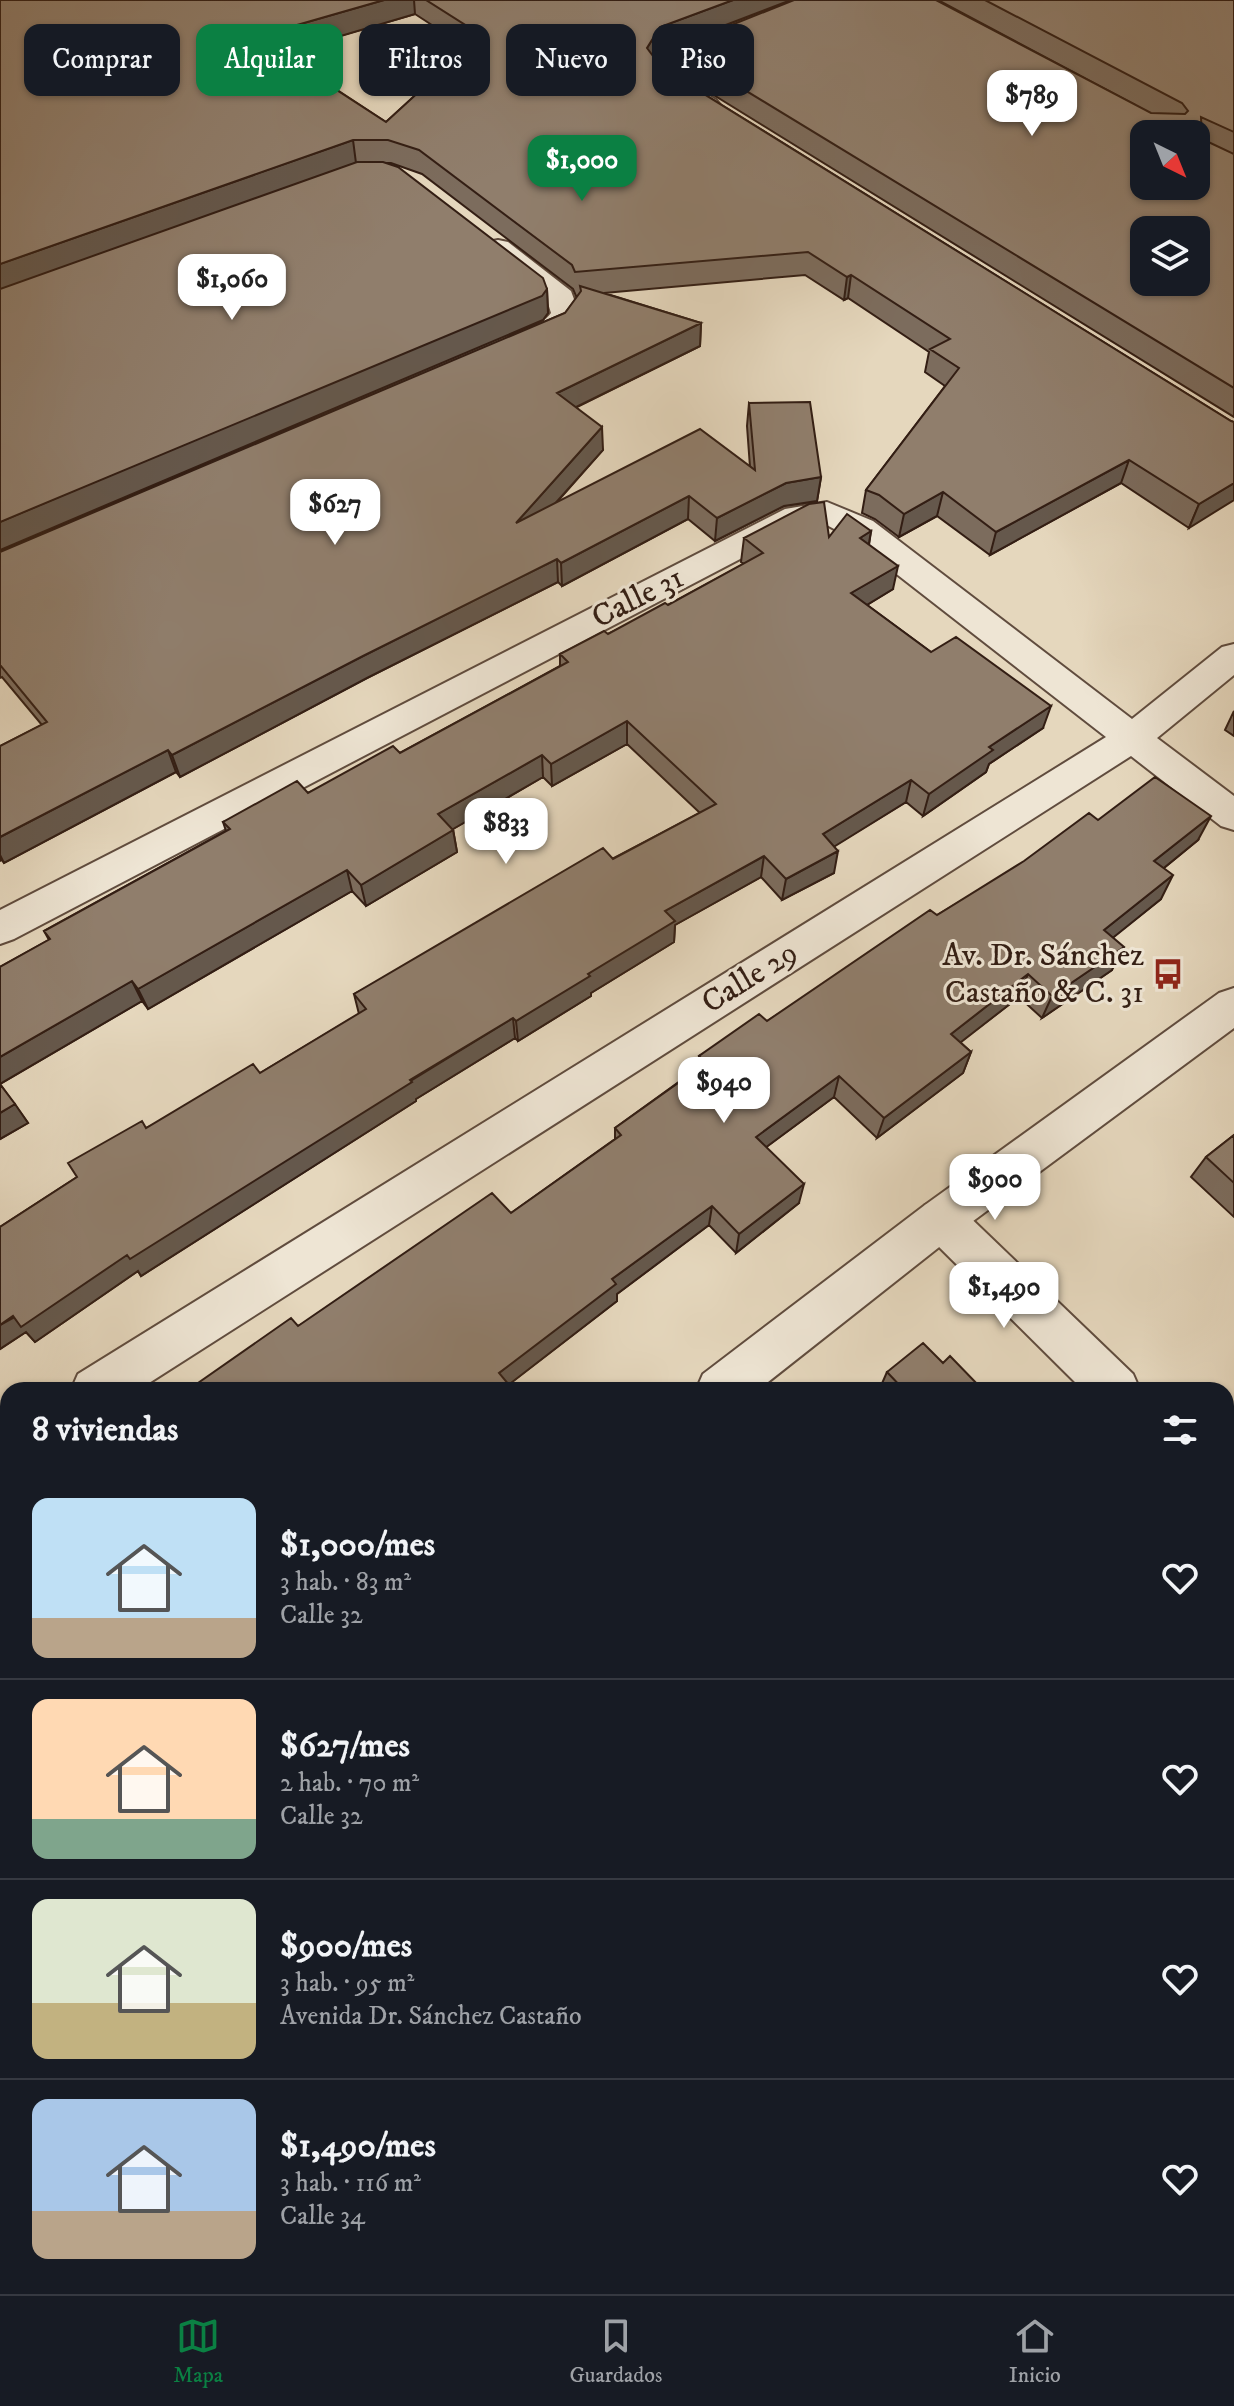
<!DOCTYPE html>
<html lang="es">
<meta charset="utf-8">
<style>
body{margin:0;font-family:"IM FELL DW Pica",serif;background:#20242c;color:#f1f3f6;height:100vh;display:flex;flex-direction:column;font-size:30px;white-space:nowrap}
*{box-sizing:border-box;margin:0}
p{font-size:26px;color:#9ea1a6}
.icon{flex:none;width:44px;height:44px;fill:none;stroke:currentColor;stroke-width:2;stroke-linecap:round;stroke-linejoin:round}
.map{position:relative;flex:1;overflow:hidden}
.side{position:absolute;left:0px;top:1382px;width:1234px;height:912px;display:flex;flex-direction:column;background:#171b24;border-radius:24px 24px 0 0;box-shadow:0 2px 6px #0004}
.side>*{flex:none}
.top-card{position:absolute;left:24px;top:24px;width:800px;height:72px;display:flex;gap:16px}
.needle{width:52px;rotate:137deg}
.tools{position:absolute;left:1130px;top:120px;display:grid;gap:16px}
.tools a{display:grid;place-items:center;width:80px;height:80px;border-radius:16px;background:#171b24;box-shadow:0 2px 6px #0004;font-size:40px}
.price{position:absolute;translate:-50% -68px;padding:0 18px;border-radius:16px;background:#fff;color:#222;font-size:26px;line-height:52px;filter:drop-shadow(0 2px 4px #0008)}
.price::after{content:'';position:absolute;left:50%;top:48px;width:24px;height:18px;margin-left:-12px;background:inherit;clip-path:polygon(0 0,100% 0,50% 100%)}
.price.on{background:#0b8043;color:#fff}
ul{padding:0;list-style:none}
li{display:flex;align-items:center;gap:24px;height:200px;padding:0 32px}
li+li{border-top:2px solid #363941}
li span{display:grid;place-items:center;flex:none;width:224px;height:160px;border-radius:16px;color:#555}
li>.icon{margin-inline-start:auto}
span .icon{width:96px;height:96px;fill:#fffc;stroke-width:1}
li b{font-size:34px}
h2{display:flex;justify-content:space-between;align-items:center;height:96px;padding:0 32px;font-size:34px}
.pill{padding:0 28px;border-radius:16px;background:#171b24;box-shadow:0 2px 6px #0004;font-size:28px;line-height:72px}
.pill.on{background:#0b8043;color:#fff}
.dock{display:flex;justify-content:space-around;align-items:center;height:112px;border-top:2px solid #363941;background:#171b24;font-size:22px;color:#9ea1a6}
.dock a{display:grid;justify-items:center;gap:4px}
.dock .on{color:#0b8043}
.map>svg:first-child{display:block}
</style>
<div class="map">
<svg width="1234" height="2294" viewBox="0 0 1234 2294">
<rect width="100%" height="100%" fill="#e5d7bd"/>
<filter id="stains"><feTurbulence type="fractalNoise" baseFrequency=".0025" numOctaves="4"/><feColorMatrix values="0 0 0 0 .2 0 0 0 0 .09 0 0 0 0 .02 0 0 0 .5 -.17"/></filter>
<radialGradient id="worn" r=".72"><stop offset=".6" stop-color="#630" stop-opacity="0"/><stop offset="1" stop-color="#630" stop-opacity=".3"/></radialGradient>
<g fill="none" stroke-linecap="round" stroke-linejoin="round">
<defs>
<path id="minor" d="M799 0H832L828 5 679 63 674 69 681 78 716 100 720 105 716 110C691 117 662 88 649 69L661 53Z
M498 240 508 242 571 291 579 313C575 320 570 330 564 335 549 345 523 354 507 350L502 344C514 327 539 330 551 313L547 300 488 254 484 248 488 242Z
M827 502 873 521 1132 719 1222 647 1234 644V675L1157 738 1234 796V830L1221 826 1131 756 138 1390H71L78 1374 1106 737 849 537 823 523 805 525 14 939 0 944V910L785 509Z
M941 1199 957 1205 1133 1374 1140 1390H1083L925 1233 918 1219 925 1205Z
M8 1421V1471L0 1474V1424Z
M1234 1462V1516L1226 1519V1466Z
M297 2286H367L364 2294H294Z
M1099 2286H1167L1170 2294H1102Z"/>
<path id="tertiary" d="M1234 988V1028L957 1233 758 1390H696L703 1374 925 1205 1219 993Z
M8 1914V1975L0 1978V1917Z"/>
</defs>
<use href="#minor" stroke="#604c3e" stroke-width="4"/>
<use href="#tertiary" stroke="#604c3e" stroke-width="4"/>
<use href="#minor" fill="#eee5d4" fill-rule="evenodd"/>
<use href="#tertiary" fill="#eee5d4" fill-rule="evenodd"/>
</g>
<path fill="#7c6c5d" stroke="#331e14" stroke-width="2" fill-rule="evenodd" d="M0 0H791L660 50 655 58 662 68 1231 421 1234 422 1189 528 1121 483 990 555 937 516 899 537 875 519 862 513 866 490 945 386 925 372 929 352 848 298 844 300 805 275 604 293 701 323 700 346 577 407 603 450 557 502 750 467 747 426 749 403 821 477 817 501 784 506 715 541 688 519 562 586 558 582 367 678 180 777 176 772 4 863 2 860 0 861V746L42 725 2 677 0 678V552L565 313 578 296H576L573 289 422 174 391 163H387L547 289 548 313 543 320 0 550ZM415 14 467 48 386 122 281 53Z
M938 0H1234V417L683 76 678 69 679 46 1135 105Z
M871 531 869 545 893 589 867 605 931 652 1043 728 989 764 986 772 923 816 906 802 834 846V873L782 900 761 877 675 925 674 942 591 993V996L518 1041 515 1038 416 1099V1101L141 1276 138 1271 35 1342 26 1332 0 1349V1227L77 1177 146 1128 260 1073 359 1014 354 994 700 813 627 744 552 786 543 777 453 829 457 852 366 906 352 891 148 1009 142 1001 0 1084 28 1123 0 1139V967L49 940 44 931 226 831 223 822 308 793 400 753 560 666V654L608 634 668 605 744 564 741 562 744 538 829 537Z
M1234 711V736L1225 730Z
M1098 820 1198 840 1164 868 1161 899 1113 937 1112 970 1042 1018 1019 997 960 1042 971 1052 963 1073 877 1138 834 1097 766 1147 799 1203 736 1253 709 1225 617 1294V1301L509 1384 511 1390H188L298 1326 511 1213 615 1139V1128L698 1068 699 1056 767 1021 937 915Z
M1234 1135V1217L1191 1177 1206 1157Z
M943 1363 983 1390H881L880 1388 887 1372Z
M1234 1620V1843L1226 1836V1630Z
M1226 2010 1234 2018V2183L1226 2175Z
M528 2286H654L647 2294H521Z"/>
<path fill="#65584c" stroke="#331e14" stroke-width="2" d="M384 0H414L415 14 260 60 255 37Z
M733 0H791L660 50 647 71V48L660 27Z
M353 140 356 163 0 291V264Z
M851 275 848 298 844 300 847 277Z
M547 289 548 313 543 320 0 550V522Z
M701 323 700 346 558 416 557 393Z
M602 427 603 450 517 546 516 523Z
M1129 460 1121 483 990 555 996 532Z
M821 477 817 501 784 506 715 541 717 518 786 483Z
M1234 483V500L1189 528 1199 504Z
M943 492 937 516 899 537 904 514Z
M689 496 688 519 562 586 561 563Z
M871 531 867 555 860 538Z
M557 559 558 582 367 678 180 777 172 755 363 656Z
M898 566 893 589 847 617 851 593Z
M1051 706 1043 728 989 764 986 772 923 816 929 794 989 747Z
M627 721V744L552 786 551 764Z
M168 750 176 772 4 863 0 855V837Z
M542 755 543 777 441 836 438 814Z
M911 780 906 802 819 856 823 834Z
M1211 816 1198 840 1143 885 1154 861Z
M453 830 457 852 366 906 361 885Z
M838 851 834 873 782 900 786 879Z
M764 856 761 877 675 925 674 942 591 993V996L518 1041 516 1021 588 974 665 911Z
M347 870 352 891 148 1009 138 989Z
M1173 875 1161 899 1094 953 1104 930Z
M1124 947 1112 970 1042 1018 1052 996Z
M1028 974 1019 997 943 1056 951 1034Z
M132 981 142 1001 0 1084V1057Z
M513 1018 515 1038 416 1099V1101L141 1276 138 1271 35 1342 26 1332 0 1349V1325L127 1255Z
M971 1052 963 1073 877 1138 884 1118Z
M839 1076 834 1097 753 1157 756 1137Z
M15 1104 28 1123 0 1139V1113Z
M804 1184 799 1203 736 1253 739 1234Z
M712 1206 709 1225 617 1294V1301L503 1389 499 1373 612 1279Z
M8 1664V1686L0 1692V1669Z
M8 2020V2045L0 2029V2021Z
M86 2286H94L85 2294H78Z"/>
<path fill="#907e6c" stroke="#331e14" stroke-width="2" fill-rule="evenodd" d="M0 0H384L255 37 386 122 481 35 426 0H733L660 27 647 48 662 68 1231 421 1234 422V483L1199 504 1129 460 996 532 943 492 904 514 879 495 866 490 959 368 930 349 950 339 851 275 847 277 808 252 575 272 572 265 419 150 388 140H353L0 264Z
M794 0H936L1151 113 1185 114 1188 111 1182 103 985 0H1234V132L1201 117 1202 139 1234 154V388L684 53 679 46ZM1144 134H1196V186H1144ZM1144 230H1196V282H1144Z
M357 162H383L398 167 543 278 547 289 542 296 0 522V289Z
M580 286 701 323 557 393 602 427 516 523 700 429 755 470 749 403 810 402 821 477 786 483 717 518 689 496 561 563 557 559 363 656 172 755 168 750 0 837V746L47 722 0 665V552L565 313 581 291Z
M824 502 829 537 847 514 871 531 860 538 898 566 851 593 931 652 956 637 1051 706 989 747 993 750 929 794 911 780 823 834 838 851 786 879 764 856 665 911 675 921 588 974 590 976 516 1021 513 1018 410 1080 412 1082 130 1259 127 1255 21 1327 13 1316 0 1325V1227L77 1177 68 1163 142 1121 146 1128 253 1064 260 1073 366 1009 354 994 603 848 613 859 716 804 627 721 551 764 542 755 438 814 453 830 361 885 347 870 138 989 132 981 0 1057V967L50 939 44 931 230 829 223 822 297 781 308 793 393 746 400 753 568 662 560 654 604 631 608 634 665 603 668 605 763 553 744 538 809 504Z
M1155 777 1211 816 1154 861 1173 875 1104 930 1124 947 1052 996 1028 974 951 1034 971 1052 884 1118 839 1076 756 1137 804 1184 739 1234 712 1206 612 1279 616 1284 499 1373 510 1386 505 1390H188L291 1318 298 1326 492 1193 511 1213 621 1135 615 1128 706 1063 699 1056 759 1014 767 1021 930 910 937 915 1024 861 1089 813 1098 820Z
M0 1084 15 1104 0 1113Z
M1234 1135V1183L1206 1157Z
M923 1343 943 1363 950 1356 983 1390H904L887 1372Z
M8 1515V1664L0 1669V1521Z
M1234 1636V1817L1226 1828V1646Z
M1226 2010 1234 2018V2166L1226 2157Z
M0 2029 8 2045V2286H86L78 2294H0Z
M537 2286H654L647 2294H530Z
M703 2286H999L993 2294H709Z"/>
<defs>
<symbol id="bus-bare" viewBox="-9 -9 18 18"><path d="M-5-6H5V4H4V6H2V4H-2V6H-4V4H-5ZM-3.5-4V0h7V-4ZM-3.5 1.2v1.5H-2V1.2ZM2 1.2v1.5H3.5V1.2Z" fill="#8f2418" stroke="#eee5d4" stroke-width="2.5" paint-order="stroke"/></symbol>
</defs>
<g fill-rule="evenodd">
<use href="#bus-bare" x="1146" y="952" width="44" height="44"/>
</g>
<g text-anchor="middle" dominant-baseline="central" stroke-width="6" stroke-linejoin="round" paint-order="stroke">
<g font-size="32" fill="#331e14" stroke="#eee5d4">
<text transform="translate(638 598) rotate(-27)">Calle 31</text>
<text transform="translate(750 978) rotate(-32)">Calle 29</text>
</g>
<g font-size="32" fill="#331e14" stroke="#eee5d4" text-anchor="end">
<text x="1144" y="956">Av. Dr. Sánchez<tspan x="1144" dy="37">Castaño &amp; C. 31</tspan></text>
</g>
</g>
<rect width="100%" height="100%" filter="url(#stains)"/>
<rect width="100%" height="100%" fill="url(#worn)"/>
</svg>
<div class="tools">
<a><svg class="needle" viewBox="-14 -14 28 28"><path d="M0-13l5 13h-10z" fill="#e53935"/><path d="M0 13l5-13h-10z" fill="#9ea1a6"/></svg></a>
<a><svg class="icon" aria-label="layers" viewBox="0 0 24 24"><path d="M12 4l9 5-9 5-9-5zM3 14l9 5 9-5"/></svg></a>
</div>
<b class="price" style="left:1032px;top:138px">$789</b>
<b class="price on" style="left:582px;top:203px">$1,000</b>
<b class="price" style="left:232px;top:322px">$1,060</b>
<b class="price" style="left:335px;top:547px">$627</b>
<b class="price" style="left:506px;top:866px">$833</b>
<b class="price" style="left:724px;top:1125px">$940</b>
<b class="price" style="left:995px;top:1222px">$900</b>
<b class="price" style="left:1004px;top:1330px">$1,490</b>
<div class="top-card">
<a class="pill">Comprar</a>
<a class="pill on">Alquilar</a>
<a class="pill">Filtros</a>
<a class="pill">Nuevo</a>
<a class="pill">Piso</a>
</div>
<section class="side">
<h2>8 viviendas<svg class="icon" aria-label="filters" viewBox="0 0 24 24"><path d="M4 7h16M4 17h16"/><circle cx="9" cy="7" r="2"/><circle cx="15" cy="17" r="2"/></svg></h2>
<ul>
<li><span style="background:linear-gradient(#bfe0f5 75%,#b9a48a 0)"><svg class="icon" aria-label="home" viewBox="0 0 24 24"><path d="M3 11l9-7 9 7M6 9v11h12V9"/></svg></span><div><b>$1,000/mes</b><p>3 hab. · 83 m²</p><p>Calle 32</p></div><svg class="icon" aria-label="heart" viewBox="0 0 24 24"><path d="M12 20l-8-8c-3-5 5-10 8-4 3-6 11-1 8 4z"/></svg></li>
<li><span style="background:linear-gradient(#ffd9b3 75%,#7fa58c 0)"><svg class="icon" aria-label="home" viewBox="0 0 24 24"><path d="M3 11l9-7 9 7M6 9v11h12V9"/></svg></span><div><b>$627/mes</b><p>2 hab. · 70 m²</p><p>Calle 32</p></div><svg class="icon" aria-label="heart" viewBox="0 0 24 24"><path d="M12 20l-8-8c-3-5 5-10 8-4 3-6 11-1 8 4z"/></svg></li>
<li><span style="background:linear-gradient(#dfe7d0 65%,#c2b280 0)"><svg class="icon" aria-label="home" viewBox="0 0 24 24"><path d="M3 11l9-7 9 7M6 9v11h12V9"/></svg></span><div><b>$900/mes</b><p>3 hab. · 95 m²</p><p>Avenida Dr. Sánchez Castaño</p></div><svg class="icon" aria-label="heart" viewBox="0 0 24 24"><path d="M12 20l-8-8c-3-5 5-10 8-4 3-6 11-1 8 4z"/></svg></li>
<li><span style="background:linear-gradient(#a9c7e8 70%,#b9a48a 0)"><svg class="icon" aria-label="home" viewBox="0 0 24 24"><path d="M3 11l9-7 9 7M6 9v11h12V9"/></svg></span><div><b>$1,490/mes</b><p>3 hab. · 116 m²</p><p>Calle 34</p></div><svg class="icon" aria-label="heart" viewBox="0 0 24 24"><path d="M12 20l-8-8c-3-5 5-10 8-4 3-6 11-1 8 4z"/></svg></li>
</ul>
</section>
</div>
<nav class="dock">
<a class="on"><svg class="icon" aria-label="map" viewBox="0 0 24 24"><path d="M3 6l6-2 6 2 6-2v14l-6 2-6-2-6 2zM9 4v14M15 6v14"/></svg>Mapa</a>
<a><svg class="icon" aria-label="saved" viewBox="0 0 24 24"><path d="M7 4h10v16l-5-4-5 4z"/></svg>Guardados</a>
<a><svg class="icon" aria-label="home" viewBox="0 0 24 24"><path d="M3 11l9-7 9 7M6 9v11h12V9"/></svg>Inicio</a>
</nav>
